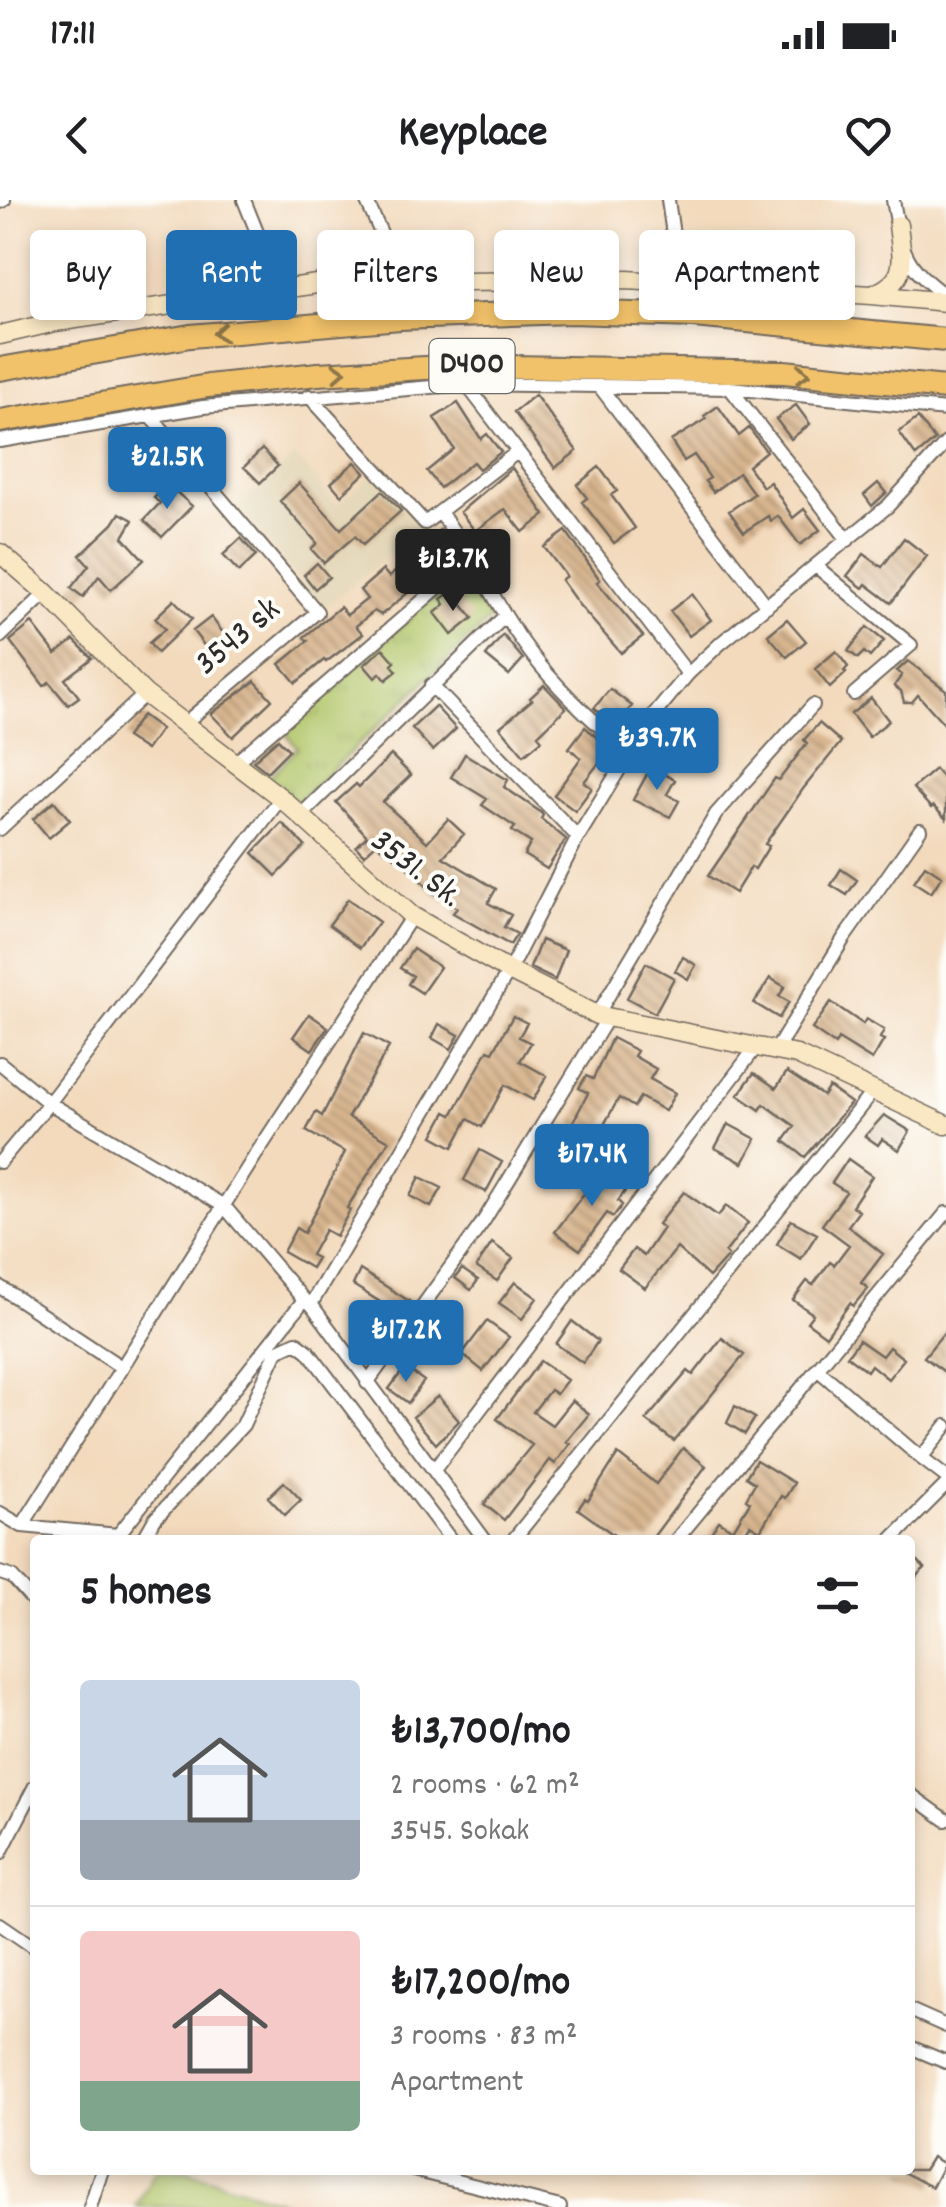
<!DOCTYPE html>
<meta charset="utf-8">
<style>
body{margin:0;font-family:Dekko,sans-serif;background:#f2f2f2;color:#202124;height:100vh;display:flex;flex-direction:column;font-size:38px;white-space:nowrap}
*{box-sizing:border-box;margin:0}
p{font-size:32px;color:#757577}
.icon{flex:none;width:55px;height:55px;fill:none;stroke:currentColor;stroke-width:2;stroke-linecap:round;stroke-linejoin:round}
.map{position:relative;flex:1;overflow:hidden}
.side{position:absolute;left:30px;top:1335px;width:885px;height:640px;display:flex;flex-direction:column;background:#fff;border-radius:10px;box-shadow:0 5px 15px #0003}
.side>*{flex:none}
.banner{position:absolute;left:30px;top:30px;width:888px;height:90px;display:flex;gap:20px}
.price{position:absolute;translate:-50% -85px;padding:0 22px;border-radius:10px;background:#1f6fb2;color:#fff;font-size:32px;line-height:65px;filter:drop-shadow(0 2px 5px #0008)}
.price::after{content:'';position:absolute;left:50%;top:60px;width:30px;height:22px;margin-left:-15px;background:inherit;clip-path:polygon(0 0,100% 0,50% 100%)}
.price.current{background:#222;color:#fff}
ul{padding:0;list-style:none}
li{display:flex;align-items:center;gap:30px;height:250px;padding:0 50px}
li+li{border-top:2px solid #e0e0e0}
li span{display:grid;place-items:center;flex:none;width:280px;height:200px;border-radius:10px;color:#555}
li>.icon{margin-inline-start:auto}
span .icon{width:120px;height:120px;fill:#fffc;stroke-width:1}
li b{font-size:42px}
h2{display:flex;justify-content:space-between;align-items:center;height:120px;padding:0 50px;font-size:42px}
.pill{padding:0 35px;border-radius:10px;background:#fff;box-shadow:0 5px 15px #0003;font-size:35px;line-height:90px}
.pill.current{background:#1f6fb2;color:#fff}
.status{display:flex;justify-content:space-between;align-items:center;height:70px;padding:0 50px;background:#fff;direction:ltr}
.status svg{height:28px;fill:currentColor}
header{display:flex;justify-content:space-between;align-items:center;height:130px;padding:0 50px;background:#fff;font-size:45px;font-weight:700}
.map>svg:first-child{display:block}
</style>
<div class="status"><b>17:11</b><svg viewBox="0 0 49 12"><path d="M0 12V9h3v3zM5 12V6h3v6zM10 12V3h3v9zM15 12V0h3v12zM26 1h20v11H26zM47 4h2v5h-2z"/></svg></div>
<header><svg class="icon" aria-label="back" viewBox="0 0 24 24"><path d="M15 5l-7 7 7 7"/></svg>Keyplace<svg class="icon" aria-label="heart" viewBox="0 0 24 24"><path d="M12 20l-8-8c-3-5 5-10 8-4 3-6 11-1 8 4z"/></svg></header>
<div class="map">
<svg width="946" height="2007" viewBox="0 0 946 2007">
<defs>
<pattern id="grass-tufts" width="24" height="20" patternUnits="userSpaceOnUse" patternTransform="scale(2.5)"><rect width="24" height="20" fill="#b2c66a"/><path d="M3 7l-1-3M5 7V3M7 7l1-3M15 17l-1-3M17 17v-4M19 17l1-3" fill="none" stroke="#99aa5c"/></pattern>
<pattern id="building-back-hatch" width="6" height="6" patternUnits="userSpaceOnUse" patternTransform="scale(2.5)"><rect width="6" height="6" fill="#d8b58f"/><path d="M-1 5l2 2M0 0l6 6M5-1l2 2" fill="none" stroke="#af9375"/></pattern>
</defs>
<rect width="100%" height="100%" fill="#fdfcf7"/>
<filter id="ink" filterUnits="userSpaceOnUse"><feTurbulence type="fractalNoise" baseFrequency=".01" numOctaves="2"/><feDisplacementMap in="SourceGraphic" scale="20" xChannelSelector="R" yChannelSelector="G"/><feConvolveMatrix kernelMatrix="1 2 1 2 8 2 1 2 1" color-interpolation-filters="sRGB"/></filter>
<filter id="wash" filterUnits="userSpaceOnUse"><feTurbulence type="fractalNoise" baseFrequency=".0048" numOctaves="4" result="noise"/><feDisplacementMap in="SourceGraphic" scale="40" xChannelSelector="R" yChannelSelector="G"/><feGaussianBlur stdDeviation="2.25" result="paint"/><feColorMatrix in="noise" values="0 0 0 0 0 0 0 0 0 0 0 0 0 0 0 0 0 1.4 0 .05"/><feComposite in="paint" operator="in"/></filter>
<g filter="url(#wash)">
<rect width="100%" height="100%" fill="#f3dabd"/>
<path fill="#e3d6b7" d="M295 256 337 304 374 273 421 330 322 409 238 306Z"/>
<path fill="url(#grass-tufts)" stroke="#6e784a" stroke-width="2.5" d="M465 368 495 415 297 603 269 577 298 548 283 531Z"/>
<path fill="#b2c66a" stroke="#6e784a" stroke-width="2.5" d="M156 1970H185L299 2007H136Z"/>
<g id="blocks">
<path fill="url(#building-back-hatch)" d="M535 195 577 251 555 268 514 212Z
M458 203 481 239 487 234 501 252 479 269 473 262 440 288 427 271 454 249 434 218Z
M796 205 810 224 791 239 776 219Z
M718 206 739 236 749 228 766 251 748 266 763 287 770 282 793 318 804 309 820 330 800 345 778 316 771 321 768 316 744 332 729 311 754 294 739 273 713 292 705 281 710 278 694 255 684 261 671 241 706 219 704 216Z
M918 218 935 240 916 256 899 232Z
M262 249 278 266 260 283 244 267Z
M355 262 365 273 341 295 331 283Z
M599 267 617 291 611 295 635 328 614 343 582 302 587 298 577 285Z
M512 268 545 315 523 332 505 309 475 331 460 312Z
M299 283 341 329 382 291 401 311 363 345 355 336 324 363 311 349 317 343 280 301Z
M878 283 886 293 872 306 864 295Z
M163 289 168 294 173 289 192 306 162 337 144 320 160 303 154 298Z
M120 313 133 320 123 337 144 360 111 390 99 376 83 397 71 388 89 365 80 355 113 324Z
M440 330 456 353 381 415 374 411 356 426 363 434 326 462 324 460 296 483 280 464 308 441 304 437 340 407 347 415 367 399 360 390 383 370 389 377 407 362 402 355Z
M566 331 600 380 597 382 643 436 621 453 579 405 561 380 566 376 544 347Z
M241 338 256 356 239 372 223 355Z
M904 338 927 356 891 403 866 384 863 388 847 376 864 354 882 367Z
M317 363 329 377 315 389 304 375Z
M452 391 473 418 452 435 435 413 445 404 441 399Z
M692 394 711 420 689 436 670 411Z
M174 400 192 419 157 453 149 443 165 429 155 418Z
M211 417 231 443 213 457 193 431Z
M787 419 806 441 787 457 768 435Z
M32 423 56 454 74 440 92 458 65 479 79 497 68 505 49 482 44 486 10 441Z
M867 427 884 441 870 457 864 452 858 458 848 451Z
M503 435 523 459 509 475 486 456Z
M383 448 395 462 392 465 397 471 386 480 380 473 375 478 364 465Z
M836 451 848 467 844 471 846 473 830 488 815 469Z
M908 461 946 490V526L918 495 912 502H904L901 491 894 486 902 475 897 471Z
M255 481 272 500 233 537 211 514Z
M544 485 566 508 538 535 542 540 524 555 500 527 532 500 530 498Z
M610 489 632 506 624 515 628 518 619 530 594 508Z
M871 498 889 521 869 537 851 514Z
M435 506 456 529 433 551 412 528Z
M142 515 161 529 146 550 126 537Z
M819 523 841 542 803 589 765 644 769 646 755 669 751 667 735 693 708 676 775 578 779 580 807 543 804 540Z
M585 527 610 549 584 582 592 588 575 611 554 595 581 558 569 548Z
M278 539 289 550 267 572 253 561Z
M465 554 508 580 504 587 539 611 543 615 541 619 566 639 547 669 524 655 531 643 512 631 515 627 482 605 487 599 451 577Z
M391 555 411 575 383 602 427 642 448 619 464 634 443 657 496 689 488 703 511 715 504 727 517 734 510 745 453 713 457 708 434 693 398 659 376 644 364 655 356 647 367 636 336 602 356 584 359 587Z
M651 567 675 580 667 594 679 601 670 617 633 600Z
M935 569 946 581V619L933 606 931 608 913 588Z
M54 601 70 620 49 638 33 619Z
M282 623 305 646 276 676 253 653Z
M925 665 942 676 931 693 914 682Z
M841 669 857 680 847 695 831 685Z
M348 699 379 722 360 748 329 725Z
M541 740 566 750 555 780 530 768Z
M413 749 440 767 422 793 408 784 413 776 400 768Z
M683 757 696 765 688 779 675 771Z
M646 763 674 778 655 813 627 798Z
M770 778 785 787 779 796 789 802 779 818 754 803Z
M831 802 863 824 866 819 884 830 880 838 884 840 872 860 838 839 835 845 812 829Z
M309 814 328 827 312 850 293 837Z
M513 816 527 823 519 837 531 843 520 861 547 876 533 900 505 885 482 927 468 919 453 947 433 936 446 912 452 915 488 850 493 852Z
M439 824 459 835 451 849 432 838Z
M364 833 389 847 348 917 389 941 347 1008 350 1010 336 1036 325 1030 311 1055 317 1058 311 1068 283 1052 296 1028 304 1033 345 952 306 931 316 912 322 916Z
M612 838 637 851 634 856 656 869 650 879 675 893 665 911 640 897 634 907 619 898 597 937 572 924 588 893 579 888 586 876 593 879Z
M787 872 823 896 829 887 851 903 805 957 784 941 795 926 764 904 760 910 738 895 754 873 776 888Z
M884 915 910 931 899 950 882 939 878 945 865 936Z
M728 924 756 939 743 963 715 948Z
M480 950 502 962 486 992 464 980Z
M848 959 872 976 852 1006 859 1011 848 1026 883 1054 861 1083 868 1088 853 1106 850 1103 826 1136 807 1122 813 1114 793 1100 807 1081 813 1085 830 1062 834 1065 849 1045 822 1025 846 992 832 983Z
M600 967 628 987 618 1001 622 1005 613 1017 607 1013 580 1050 555 1032 595 979 592 978Z
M420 977 442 988 431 1007 410 996Z
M684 992 718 1016 726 1006 748 1023 725 1053 728 1056 709 1077 677 1048 645 1088 619 1069 634 1049 644 1056 663 1028 658 1024Z
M791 1020 817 1034 801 1059 777 1044Z
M492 1043 513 1058 497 1081 476 1067Z
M462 1069 478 1080 471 1090 455 1078Z
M360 1070 409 1101 401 1115 353 1085Z
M515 1082 537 1098 522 1119 499 1103Z
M487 1121 509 1137 483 1171 462 1154Z
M572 1121 598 1141 583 1163 556 1144Z
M946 1130V1173L924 1157Z
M722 1138 744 1155 674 1241 646 1220 688 1171 693 1175Z
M859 1140 882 1156 889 1147 904 1159 888 1179 871 1165 867 1171 847 1156Z
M540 1161 567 1180 556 1194 550 1190 533 1212 552 1225 572 1200 589 1214 566 1242 570 1244 555 1264 550 1260 504 1320 484 1304 532 1245 497 1219Z
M405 1167 424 1181 408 1203 389 1189Z
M438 1196 459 1221 436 1244 413 1217Z
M735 1206 755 1218 745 1234 727 1223Z
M683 1248 706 1266 651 1340H611L614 1335 578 1309 585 1299 588 1301 618 1254 656 1284Z
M756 1260 794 1283 785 1298 781 1296 760 1331 750 1325 742 1337 747 1340H706L719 1321 733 1330 750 1302 746 1299 755 1283 746 1277Z
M284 1282 301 1300 285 1315 268 1297Z
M910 1353 925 1368 910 1382Z
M932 1957 944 1964 932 1987 899 1970H924Z"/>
</g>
</g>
<g filter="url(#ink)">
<use href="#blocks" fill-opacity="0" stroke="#71685e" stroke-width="2.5"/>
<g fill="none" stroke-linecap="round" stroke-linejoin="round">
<defs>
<path id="street" d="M244 0 280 89
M366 0 404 83
M668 0 680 83
M893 0C902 50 903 66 946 96
M0 2 4 0
M466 184 688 474
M600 187 767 406
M730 188 848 340
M309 196 425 323 516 253
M150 215 317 412 186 522
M0 241 203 207 466 184 730 188 946 210
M472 358C493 395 513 432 540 465 567 498 599 526 631 554
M817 367 911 445 854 494
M0 437 46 393
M431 485 578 637
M236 562 472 358 440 312
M301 615 505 416
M0 629 145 494
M597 815 716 614 813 505
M776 850 844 738 920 630
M0 863 49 903 224 1006 304 1100
M0 962 49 903 281 598
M0 1087 121 1167
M311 1104 509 771 578 637 649 521 688 474 721 443 888 306 946 243
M817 1169 921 1258
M367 1183 483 1022 607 819
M946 1226 921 1258 946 1277
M434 1270 757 846
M0 1313 22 1326 118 1335 304 1100 311 1104 485 1340
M22 1326 255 956 412 716
M143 1340 155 1319 243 1225 277 1151 296 1142 308 1151 451 1340
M513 1340 874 890
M676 1340 946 1013
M891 1340 946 1285
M0 1373 12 1377 35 1403
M910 1594 946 1620
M0 1654 35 1586
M0 1724 35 1748
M910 1810 946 1826
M910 1847 946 1862
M413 1970 560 2007
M90 2007 102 1970"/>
<path id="secondary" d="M872 95 946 102
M0 135 55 122 317 84 627 80 872 95C910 80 902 60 898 25
M0 353 46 393 145 494 281 598 412 716 509 771 597 815 797 855 946 925"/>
<path id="highway" d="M0 169 190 136 400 118 571 112 694 116 946 140
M0 221 208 186 318 174 461 166 784 172 946 188"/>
</defs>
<use href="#street" stroke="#71685e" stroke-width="16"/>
<use href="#secondary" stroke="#71685e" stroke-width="21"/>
<use href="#highway" stroke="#71685e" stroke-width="26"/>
<use href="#street" stroke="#fff" stroke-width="12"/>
<use href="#secondary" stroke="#fae7c3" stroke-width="18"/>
<use href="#highway" stroke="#f2c26a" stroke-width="22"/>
</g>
<defs><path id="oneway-chevron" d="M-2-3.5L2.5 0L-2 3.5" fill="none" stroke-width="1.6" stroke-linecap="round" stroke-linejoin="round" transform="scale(2.5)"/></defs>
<g stroke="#8e764a">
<use href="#oneway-chevron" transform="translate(220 133) rotate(175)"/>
<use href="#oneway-chevron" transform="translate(339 172) rotate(-4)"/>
<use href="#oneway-chevron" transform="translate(803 174) rotate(5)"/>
</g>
</g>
<g text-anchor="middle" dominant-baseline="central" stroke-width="8" stroke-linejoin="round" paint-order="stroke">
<rect fill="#fdfcf7" stroke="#6a6a68" stroke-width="2.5" x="429.5" y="139" width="85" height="54" rx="8"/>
<g font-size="32" font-weight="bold" fill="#2b2b2b">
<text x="472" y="166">D400</text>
</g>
<g font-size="35" fill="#2b2b2b" stroke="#fdfcf7">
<text transform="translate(239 438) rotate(-40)">3543 sk</text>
<text transform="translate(415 670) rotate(38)">3531. Sk.</text>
</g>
</g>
</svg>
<b class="price" style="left:167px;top:312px">₺21.5K</b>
<b class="price current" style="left:453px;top:414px">₺13.7K</b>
<b class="price" style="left:657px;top:593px">₺39.7K</b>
<b class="price" style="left:592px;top:1009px">₺17.4K</b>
<b class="price" style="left:406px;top:1185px">₺17.2K</b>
<div class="banner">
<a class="pill">Buy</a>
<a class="pill current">Rent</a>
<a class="pill">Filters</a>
<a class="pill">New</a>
<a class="pill">Apartment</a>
</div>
<section class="side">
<h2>5 homes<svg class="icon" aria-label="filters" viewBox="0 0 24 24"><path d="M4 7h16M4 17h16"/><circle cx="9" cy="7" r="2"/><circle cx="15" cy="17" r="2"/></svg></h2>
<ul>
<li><span style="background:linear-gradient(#c9d6e8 70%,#9aa5b1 0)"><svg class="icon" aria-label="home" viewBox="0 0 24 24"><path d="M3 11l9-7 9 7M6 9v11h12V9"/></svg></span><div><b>₺13,700/mo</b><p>2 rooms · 62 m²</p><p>3545. Sokak</p></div></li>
<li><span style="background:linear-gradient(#f6c9c9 75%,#7fa58c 0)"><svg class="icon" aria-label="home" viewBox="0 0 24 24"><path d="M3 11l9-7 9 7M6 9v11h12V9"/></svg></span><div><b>₺17,200/mo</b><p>3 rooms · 83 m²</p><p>Apartment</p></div></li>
</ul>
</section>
</div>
